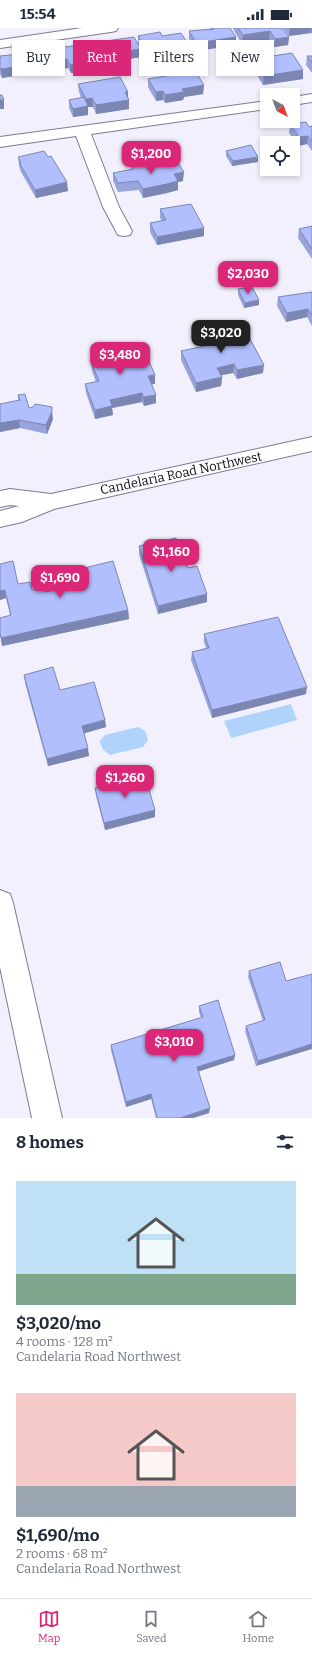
<!DOCTYPE html>
<meta charset="utf-8">
<style>
body{margin:0;font-family:Bitter,serif;background:#f2f2f3;color:#1f2937;height:100vh;display:flex;flex-direction:column;font-size:15px;white-space:nowrap}
*{box-sizing:border-box;margin:0}
p{font-size:13px;color:#747a83}
.icon{flex:none;width:22px;height:22px;fill:none;stroke:currentColor;stroke-width:2;stroke-linecap:round;stroke-linejoin:round}
.map{position:relative;height:1090px;overflow:hidden}
.drawer{display:flex;flex-direction:column;background:#fff;flex:1}
.drawer>*{flex:none}
.hud{position:absolute;left:12px;top:12px;width:288px;height:36px;display:flex;gap:8px}
.needle{width:26px;rotate:139deg}
.tools{position:absolute;left:260px;top:60px;display:grid;gap:8px}
.tools a{display:grid;place-items:center;width:40px;height:40px;border-radius:0px;background:#fff;box-shadow:0 2px 6px #0003;font-size:20px}
.price{position:absolute;translate:-50% -34px;padding:0 9px;border-radius:8px;background:#db2777;color:#fff;font-size:13px;line-height:26px;filter:drop-shadow(0 1px 2px #0008)}
.price::after{content:'';position:absolute;left:50%;top:24px;width:12px;height:9px;margin-left:-6px;background:inherit;clip-path:polygon(0 0,100% 0,50% 100%)}
.price.current{background:#222;color:#fff}
ul{padding:0;list-style:none}
li{display:grid;align-content:center;gap:8px;height:212px;padding:0 16px}
li span{display:grid;place-items:center;height:124px;border-radius:0px;color:#555}
li>.icon{margin-inline-start:auto}
span .icon{width:72px;height:72px;fill:#fffc;stroke-width:1}
li b{font-size:17px}
h2{display:flex;justify-content:space-between;align-items:center;height:48px;padding:0 16px;font-size:17px}
.pill{padding:0 14px;border-radius:0px;background:#fff;box-shadow:0 2px 6px #0003;font-size:14px;line-height:36px}
.pill.current{background:#db2777;color:#fff}
.status{display:flex;justify-content:space-between;align-items:center;height:28px;padding:0 20px;background:#fff;direction:ltr}
.status svg{height:11px;fill:currentColor}
.dock{display:flex;justify-content:space-around;align-items:center;height:56px;border-top:1px solid #e0e1e3;background:#fff;font-size:11px;color:#747a83}
.dock a{display:grid;justify-items:center;gap:2px}
.dock .current{color:#db2777}
.map>svg:first-child{display:block}
</style>
<div class="status"><b>15:54</b><svg viewBox="0 0 49 12"><path d="M0 12V9h3v3zM5 12V6h3v6zM10 12V3h3v9zM15 12V0h3v12zM26 1h20v11H26zM47 4h2v5h-2z"/></svg></div>
<div class="map">
<svg width="312" height="1090" viewBox="0 0 312 1090">
<rect width="100%" height="100%" fill="#f3f0fd"/>
<path fill="#afd3fb" d="M291 676 297 692 231 710 224 693Z
M138 699 145 703 148 712 143 719 110 727C104 723 101 720 100 713L105 707Z"/>
<g fill="none" stroke-linecap="round" stroke-linejoin="round">
<defs>
<path id="minor" d="M82 0H118L116 3 111 4 0 20V12Z
M312 66V74L293 77V69Z
M267 73V81L91 106 119 179 132 203 130 207 124 208 118 207 103 179 76 108 0 119V109Z
M312 409V423L54 481 22 494 0 499V483L19 478 10 477 0 479V463L10 461 51 466Z
M0 862 10 866 13 875 62 1090H32L0 939Z"/>
</defs>
<use href="#minor" stroke="#7f7894" stroke-width="2"/>
<use href="#minor" fill="#fff" fill-rule="evenodd"/>
</g>
<path fill="#98a4db" d="M210 0H230L236 9V17L196 23 189 11V3L210 1Z
M233 0H282L289 9 288 17 274 19 269 12 242 16 233 1Z
M283 0H312V6L311 5 289 8Z
M138 8H162L190 27 148 34 138 16Z
M92 15 141 21V29L98 36 92 23Z
M45 22 95 33V42L71 45 68 40 52 42 46 30Z
M0 28 43 35 44 43 2 50 0 46Z
M307 28H312V45L306 37Z
M240 31H253L303 42V51L263 57 255 44 244 46 240 39Z
M148 51 204 57 203 66 184 69 183 72 165 75 163 72 156 73 148 59Z
M78 56 128 64V70L129 72V81L96 86 93 79H88V87L73 89 69 80V72L81 70 79 64Z
M290 96 309 99 312 98V123L307 116 298 118 289 105Z
M226 123 258 134 232 138 226 128Z
M18 129 68 163 36 170 21 144 19 138Z
M132 139 183 153 178 154V162L167 165 143 170 139 162 118 164 113 153V145L132 142Z
M160 181 204 200V208L157 217 150 204V195L162 193 160 190Z
M312 198V231L298 210 299 201Z
M238 261 259 272V277L244 280 238 267Z
M312 264V298L307 289 286 294 277 278 278 269Z
M203 305 263 345 237 351 233 345 221 347 222 349 221 358 196 364 181 332V323L205 318 203 314Z
M131 327 155 356H152L156 375 144 378 142 374 112 380 113 387 95 391 86 365 85 356 96 354 92 343 91 334Z
M18 367 29 380 53 391 47 406 20 400 0 404 18 373Z
M139 518 188 540 207 574 158 586 139 526Z
M64 545 128 582 129 591 2 618 0 606 10 587 6 570 0 572 18 556 32 562 45 564 67 559 65 553Z
M204 606 306 666 212 690 191 632 192 624 206 620 204 614Z
M24 647 60 662 105 692 106 699 84 705 89 728 48 738 25 655Z
M95 760 155 782V789L105 802 96 768Z
M249 943 286 953 256 1038 245 1003 246 998 263 993 248 949Z
M199 978 235 1027 234 1032 199 1043 209 1085 193 1090H156L151 1071 126 1079 111 1022V1017L201 990 199 984Z"/>
<path fill="#7c86b2" d="M290 0H312L311 5 289 8Z
M270 3 269 12 242 16 243 7Z
M236 9V17L196 23V15Z
M289 9 288 17 274 19 275 11Z
M190 19V27L148 34V25Z
M141 21V29L98 36V27Z
M67 31 68 40 52 42 51 34Z
M95 33V42L71 45 70 37Z
M43 35 44 43 2 50 1 41Z
M255 36V44L244 46 245 37Z
M303 42V51L263 57 264 48Z
M204 57 203 66 184 69 183 72 165 75V67L182 61Z
M163 63V72L156 73V64Z
M125 64H128V72H129V81L96 86V77Z
M92 70 93 79H88V87L73 89V81L86 79V71Z
M0 72H4V81H0Z
M308 108 307 116 298 118 299 109Z
M258 129V134L232 138 233 133Z
M184 144 183 153 178 154V162L167 165 143 170V161L174 146Z
M67 154 68 163 36 170 35 162Z
M204 200V208L157 217V209Z
M259 272V277L244 280 245 275Z
M308 281 307 289 286 294 287 285Z
M234 336 233 345 217 348V340Z
M264 337 263 345 237 351V342Z
M155 347V356L148 357V348Z
M222 349 221 358 196 364V355Z
M142 365V374L112 380 113 387 95 391V382L110 372Z
M156 367V375L144 378 143 369Z
M52 383 53 391 47 406 46 397Z
M19 392 20 400 0 404V395Z
M5 562 6 570 0 572V563Z
M207 566V574L158 586V578Z
M128 582 129 591 2 618 1 610Z
M307 659 306 666 212 690V682Z
M105 692 106 699 82 706V698Z
M88 720 89 728 48 738 47 731Z
M155 782V789L105 802 104 795Z
M312 1016V1021L256 1038 258 1033Z
M235 1027 234 1032 197 1044V1039Z
M151 1066V1071L126 1079V1074Z
M210 1080 209 1085 193 1090H180Z"/>
<path fill="#b1bfff" stroke="#7c86b2" d="M213 0H230L236 9 196 15 189 3 214 1Z
M238 0H282L289 9 275 11 270 3 243 7Z
M160 4 162 8 181 5 190 19 148 25 138 8Z
M134 9 141 21 98 27 92 15Z
M85 16 95 33 70 37 67 31 51 34 45 22Z
M37 24 43 35 1 41 0 40V28Z
M292 25 303 42 264 48 255 36 245 37 240 31 251 29 253 31Z
M307 28H312V35Z
M195 43 204 57 182 61 184 64 165 67 163 63 156 64 148 51Z
M120 49 128 64H125L129 72 96 77 92 70 86 71 78 56Z
M0 67H2L4 72H0Z
M84 69 88 78 73 81 69 72Z
M306 94 309 99 312 98V113L308 108 299 109 290 96Z
M251 117 258 129 233 133 226 123Z
M44 123 48 129 51 128 67 154 35 162 20 136 21 135 18 129Z
M177 133 184 144 174 146 178 153 167 156 143 161 138 153 118 155 113 145 133 141 132 139Z
M191 176 204 200 157 209 150 195 166 192 160 181Z
M312 198V221L299 201Z
M252 259 259 272 245 275 238 261Z
M312 264V287L308 281 287 285 278 269Z
M238 298 244 310 249 309 264 337 237 342 234 336 217 340 222 349 196 355 181 323 209 317 203 305Z
M109 315 129 323 131 327 145 324 155 347 148 348 156 367 143 369 142 365 110 372 112 378 95 382 85 356 99 353 91 334Z
M25 366 29 380 33 379 35 376 52 379V383L46 397 19 392 0 395V376L20 372 18 367Z
M176 510 188 540 197 538 207 566 158 578 139 518Z
M13 533 18 556 30 554 32 562 45 560V564L68 559 64 545 113 533 128 582 1 610 0 605V590L11 587 5 562 0 563V536Z
M278 589 307 659 212 682 192 624 209 620 204 606Z
M53 639 60 662 94 654 105 692 82 698 88 720 47 731 24 647Z
M145 748 155 782 104 795 95 760Z
M280 934 286 953 312 946V1016L258 1033 246 998 265 992 249 943Z
M218 972 235 1027 197 1039 210 1080 180 1090H157L151 1066 126 1074 111 1017 203 989 199 978Z"/>
<g text-anchor="middle" dominant-baseline="central" stroke-width="3" stroke-linejoin="round" paint-order="stroke">
<g font-size="13" fill="#100d18" stroke="#fff">
<text transform="translate(181 445) rotate(-12)">Candelaria Road Northwest</text>
</g>
</g>
</svg>
<div class="tools">
<a><svg class="needle" viewBox="-14 -14 28 28"><path d="M0-13l5 13h-10z" fill="#e53935"/><path d="M0 13l5-13h-10z" fill="#747a83"/></svg></a>
<a><svg class="icon" aria-label="locate" viewBox="0 0 24 24"><circle cx="12" cy="12" r="6"/><path d="M12 2v4M12 18v4M2 12h4M18 12h4"/></svg></a>
</div>
<b class="price" style="left:151px;top:147px">$1,200</b>
<b class="price" style="left:248px;top:267px">$2,030</b>
<b class="price current" style="left:221px;top:326px">$3,020</b>
<b class="price" style="left:120px;top:348px">$3,480</b>
<b class="price" style="left:171px;top:545px">$1,160</b>
<b class="price" style="left:60px;top:571px">$1,690</b>
<b class="price" style="left:125px;top:771px">$1,260</b>
<b class="price" style="left:174px;top:1035px">$3,010</b>
<div class="hud">
<a class="pill">Buy</a>
<a class="pill current">Rent</a>
<a class="pill">Filters</a>
<a class="pill">New</a>
</div>
</div>
<section class="drawer">
<h2>8 homes<svg class="icon" aria-label="filters" viewBox="0 0 24 24"><path d="M4 7h16M4 17h16"/><circle cx="9" cy="7" r="2"/><circle cx="15" cy="17" r="2"/></svg></h2>
<ul>
<li><span style="background:linear-gradient(#bfe0f5 75%,#7fa58c 0)"><svg class="icon" aria-label="home" viewBox="0 0 24 24"><path d="M3 11l9-7 9 7M6 9v11h12V9"/></svg></span><div><b>$3,020/mo</b><p>4 rooms · 128 m²</p><p>Candelaria Road Northwest</p></div></li>
<li><span style="background:linear-gradient(#f6c9c9 75%,#9aa5b1 0)"><svg class="icon" aria-label="home" viewBox="0 0 24 24"><path d="M3 11l9-7 9 7M6 9v11h12V9"/></svg></span><div><b>$1,690/mo</b><p>2 rooms · 68 m²</p><p>Candelaria Road Northwest</p></div></li>
</ul>
</section>
<nav class="dock">
<a class="current"><svg class="icon" aria-label="map" viewBox="0 0 24 24"><path d="M3 6l6-2 6 2 6-2v14l-6 2-6-2-6 2zM9 4v14M15 6v14"/></svg>Map</a>
<a><svg class="icon" aria-label="saved" viewBox="0 0 24 24"><path d="M7 4h10v16l-5-4-5 4z"/></svg>Saved</a>
<a><svg class="icon" aria-label="home" viewBox="0 0 24 24"><path d="M3 11l9-7 9 7M6 9v11h12V9"/></svg>Home</a>
</nav>
